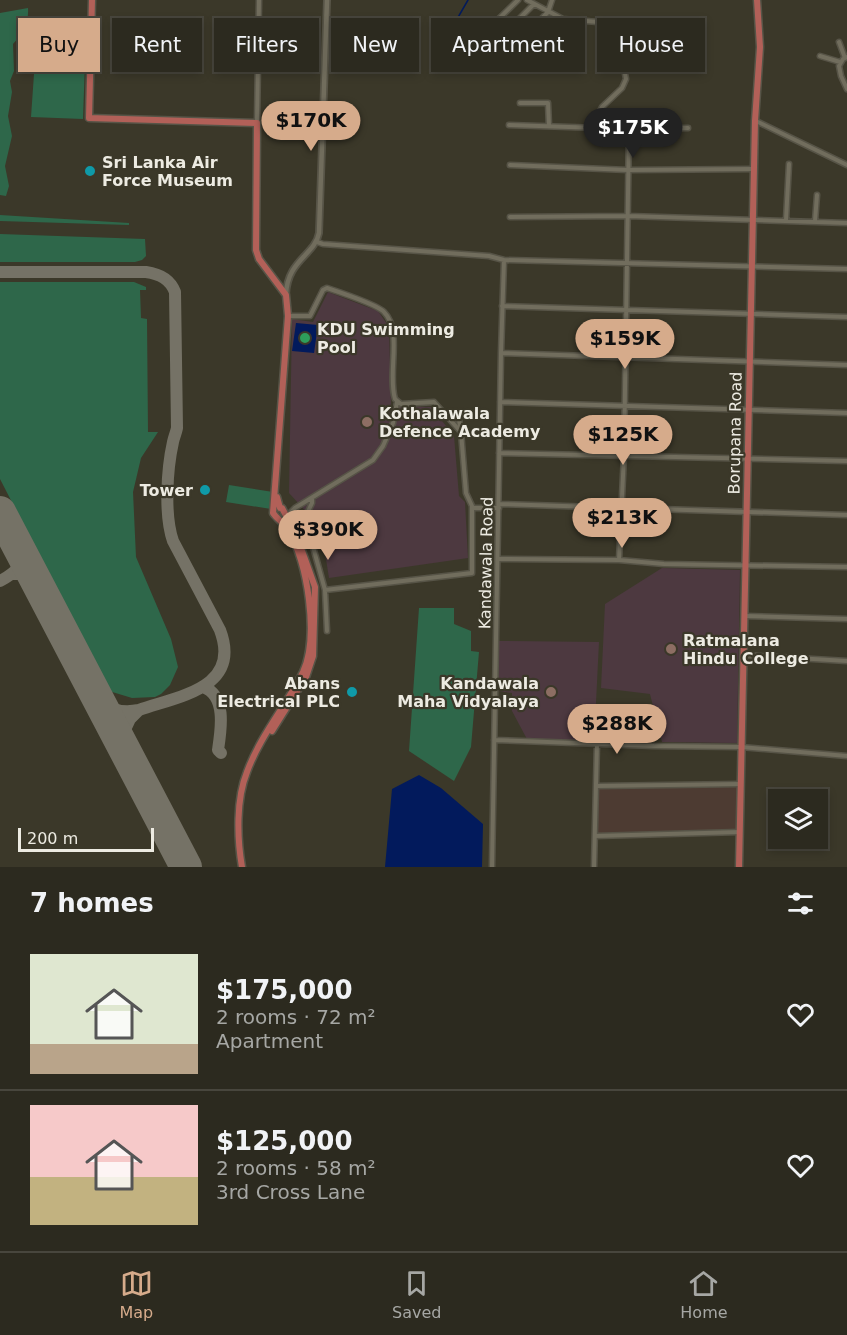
<!DOCTYPE html>
<meta charset="utf-8">
<style>
body{margin:0;font-family:"DejaVu Sans",sans-serif;background:#38362c;color:#f1f3f6;height:100vh;display:flex;flex-direction:column;font-size:22px;white-space:nowrap}
*{box-sizing:border-box;margin:0}
p{font-size:20px;color:#a6a7a4}
.icon{flex:none;width:33px;height:33px;fill:none;stroke:currentColor;stroke-width:2;stroke-linecap:round;stroke-linejoin:round}
.map{position:relative;height:867px;overflow:hidden}
.panel{display:flex;flex-direction:column;background:#2c2a1f;flex:1}
.panel>*{flex:none}
.hud{position:absolute;left:18px;top:18px;width:812px;height:54px;display:flex;gap:12px}
.tools{position:absolute;left:768px;top:789px;display:grid;gap:12px}
.tools a{display:grid;place-items:center;width:60px;height:60px;border-radius:0px;background:#2c2a1f;box-shadow:0 3px 9px #0003,0 0 0 2px #48463d;font-size:30px}
.scale{position:absolute;left:18px;bottom:15px;width:136px;box-sizing:border-box;padding-left:6px;border:3px solid #edebe2;border-top:0;font-size:16px;line-height:21px;white-space:nowrap;color:#edebe2;-webkit-text-stroke:4px #3b3829;paint-order:stroke}
.price{position:absolute;translate:-50% -51px;padding:0 14px;border-radius:21px;background:#d6ab8b;color:#111;font-size:20px;line-height:39px;filter:drop-shadow(0 2px 3px #0008)}
.price::after{content:'';position:absolute;left:50%;top:36px;width:18px;height:14px;margin-left:-9px;background:inherit;clip-path:polygon(0 0,100% 0,50% 100%)}
.price.selected{background:#222;color:#fff}
ul{padding:0;list-style:none}
li{display:flex;align-items:center;gap:18px;height:150px;padding:0 30px}
li+li{border-top:2px solid #48463d}
li span{display:grid;place-items:center;flex:none;width:168px;height:120px;border-radius:0px;color:#555}
li>.icon{margin-inline-start:auto}
span .icon{width:72px;height:72px;fill:#fffc;stroke-width:1}
li b{font-size:26px}
h2{display:flex;justify-content:space-between;align-items:center;height:72px;padding:0 30px;font-size:26px}
.tag{padding:0 21px;border-radius:0px;background:#2c2a1f;box-shadow:0 3px 9px #0003,0 0 0 2px #48463d;font-size:21px;line-height:54px}
.tag.selected{background:#d6ab8b;color:#111}
.tabs{display:flex;justify-content:space-around;align-items:center;height:84px;border-top:2px solid #48463d;background:#2c2a1f;font-size:16px;color:#a6a7a4}
.tabs a{display:grid;justify-items:center;gap:3px}
.tabs .selected{color:#d6ab8b}
.map>svg:first-child{display:block}
</style>
<div class="map">
<svg width="847" height="867" viewBox="0 0 847 867">
<rect width="100%" height="100%" fill="#3b3829"/>
<path fill="#4d3b32" d="M741 784 740 832 595 836 596 786Z"/>
<path fill="#4d3940" d="M328 292 378 311 389 327 391 406 431 407 454 436 459 496 465 502 468 558 329 578 321 528 289 493 292 319 313 322Z
M662 568 740 570 737 743 662 742 650 694 601 688 605 604Z
M499 641 599 642 594 743 528 741 512 711V693L498 691Z"/>
<path fill="#2e674a" d="M28 8C29 23 23 33 13 44L14 71 10 81 12 92 8 116 12 136 5 166 9 186 6 196 0 195V13Z
M37 31 86 33 83 119 31 117Z
M0 215 129 223V225L0 221Z
M0 234 145 239 146 256 142 260 135 262H0Z
M0 282H134L146 287V290H140L141 318 147 319 148 432H158L141 458 133 492 136 557 171 639 178 667 170 685 161 694 155 697 132 698 109 691 0 479Z
M229 485 273 492 271 509 226 502Z
M419 608H454V624L471 631V651L479 652 471 747 454 781 409 751Z"/>
<path fill="#021a5c" d="M296 323 318 325 314 353 292 351Z
M419 775 441 788 483 824 482 867H385L392 789Z"/>
<g fill="none" stroke-linecap="round" stroke-linejoin="round">
<path stroke="#021a5c" stroke-width="1.5" d="M431 64 468 0"/>
<path stroke="#757266" stroke-width="12" d="M0 272H146C160 274 170 279 175 292L177 428C176 433 174 437 173 442 167 469 164 515 173 541L220 630C242 688 179 696 139 710L130 719 123 734 127 754
M13 574H25L38 584
M0 581C15 573 23 567 20 549
M203 687C227 695 221 730 218 750L221 753
M95 693C108 709 119 714 139 710"/>
<path stroke="#757266" stroke-width="32" d="M0 512 186 867"/>
<defs>
<path id="minor" d="M527 0 563 19 609 23 624 43 622 57 626 79 622 88 602 107 599 113 597 127
M511 27 534 4
M522 39 548 12 552 0
M839 42 845 58
M472 45 518 0
M820 56 840 62
M847 57 843 59 839 66 841 76 847 89
M520 103H548L549 126
M756 121 847 165
M257 123 259 0
M509 125 629 129 688 128
M510 165 628 170 754 169
M510 217 628 216 847 223
M786 220 789 164
M815 221 817 195
M317 242 323 244 489 256 504 260 847 269
M502 306 847 317
M288 316H310L323 290 327 288C339 292 378 305 384 312 403 331 387 373 395 399L401 404 434 402 461 432 466 493 472 506V573L325 590
M501 353 847 365
M500 402 847 413
M444 413 458 415 461 431
M499 453 847 461
M312 498V503L305 518 325 590 327 631
M499 504 847 515
M472 508H499
M287 516 295 508 373 460 383 446 393 423 397 402
M499 559 619 560 664 564 847 567
M619 560 624 455 629 129
M745 616 847 619
M744 655 847 661
M494 740 654 746 741 747 847 756
M596 786 741 784
M595 836 740 832
M492 867 501 353 504 260
M594 867 597 743"/>
<path id="tertiary" d="M286 295C287 260 315 255 319 233L327 0"/>
<path id="primary" d="M92 0 89 118 257 123 256 250 259 259 286 295 288 316 273 513C277 519 284 523 288 530 308 561 319 638 303 672 286 706 260 736 247 772 236 799 237 838 242 867
M272 731 306 677 313 656 315 587 296 534 282 508H280L277 497
M739 867 755 121 760 47 757 0"/>
</defs>
<use href="#minor" stroke="#575447" stroke-width="7"/>
<use href="#tertiary" stroke="#575447" stroke-width="8"/>
<use href="#primary" stroke="#575447" stroke-width="9"/>
<use href="#minor" stroke="#716d5d" stroke-width="4"/>
<use href="#tertiary" stroke="#716d5d" stroke-width="4.5"/>
<use href="#primary" stroke="#b26058" stroke-width="6"/>
</g>
<g fill="#0f9aa8" stroke="#3b3829" stroke-width="2">
<circle cx="90" cy="171" r="6"/>
<circle cx="205" cy="490" r="6"/>
<circle cx="352" cy="692" r="6"/>
</g>
<circle fill="#2e9e5b" stroke="#3b3829" stroke-width="2" cx="305" cy="338" r="6"/>
<g fill="#8d6e63" stroke="#3b3829" stroke-width="2">
<circle cx="367" cy="422" r="6"/>
<circle cx="671" cy="649" r="6"/>
<circle cx="551" cy="692" r="6"/>
</g>
<g text-anchor="middle" dominant-baseline="central" stroke-width="4.5" stroke-linejoin="round" paint-order="stroke">
<g font-size="16" font-weight="bold" fill="#edebe2" stroke="#3b3829" text-anchor="start">
<text x="102" y="162">Sri Lanka Air<tspan x="102" dy="18">Force Museum</tspan></text>
<text x="317" y="329">KDU Swimming<tspan x="317" dy="18">Pool</tspan></text>
<text x="379" y="413">Kothalawala<tspan x="379" dy="18">Defence Academy</tspan></text>
<text x="193" y="490" text-anchor="end">Tower</text>
<text x="683" y="640">Ratmalana<tspan x="683" dy="18">Hindu College</tspan></text>
<text x="340" y="683" text-anchor="end">Abans<tspan x="340" dy="18">Electrical PLC</tspan></text>
<text x="539" y="683" text-anchor="end">Kandawala<tspan x="539" dy="18">Maha Vidyalaya</tspan></text>
</g>
<g font-size="16" fill="#edebe2" stroke="#3b3829">
<text transform="translate(735 433) rotate(-89)">Borupana Road</text>
<text transform="translate(486 563) rotate(-89)">Kandawala Road</text>
</g>
</g>
</svg>
<div class="tools">
<a><svg class="icon" aria-label="layers" viewBox="0 0 24 24"><path d="M12 4l9 5-9 5-9-5zM3 14l9 5 9-5"/></svg></a>
</div>
<div class="scale">200 m</div>
<b class="price" style="left:311px;top:152px">$170K</b>
<b class="price selected" style="left:633px;top:159px">$175K</b>
<b class="price" style="left:625px;top:370px">$159K</b>
<b class="price" style="left:623px;top:466px">$125K</b>
<b class="price" style="left:622px;top:549px">$213K</b>
<b class="price" style="left:328px;top:561px">$390K</b>
<b class="price" style="left:617px;top:755px">$288K</b>
<div class="hud">
<a class="tag selected">Buy</a>
<a class="tag">Rent</a>
<a class="tag">Filters</a>
<a class="tag">New</a>
<a class="tag">Apartment</a>
<a class="tag">House</a>
</div>
</div>
<section class="panel">
<h2>7 homes<svg class="icon" aria-label="filters" viewBox="0 0 24 24"><path d="M4 7h16M4 17h16"/><circle cx="9" cy="7" r="2"/><circle cx="15" cy="17" r="2"/></svg></h2>
<ul>
<li><span style="background:linear-gradient(#dfe7d0 75%,#b9a48a 0)"><svg class="icon" aria-label="home" viewBox="0 0 24 24"><path d="M3 11l9-7 9 7M6 9v11h12V9"/></svg></span><div><b>$175,000</b><p>2 rooms · 72 m²</p><p>Apartment</p></div><svg class="icon" aria-label="heart" viewBox="0 0 24 24"><path d="M12 20l-8-8c-3-5 5-10 8-4 3-6 11-1 8 4z"/></svg></li>
<li><span style="background:linear-gradient(#f6c9c9 60%,#c2b280 0)"><svg class="icon" aria-label="home" viewBox="0 0 24 24"><path d="M3 11l9-7 9 7M6 9v11h12V9"/></svg></span><div><b>$125,000</b><p>2 rooms · 58 m²</p><p>3rd Cross Lane</p></div><svg class="icon" aria-label="heart" viewBox="0 0 24 24"><path d="M12 20l-8-8c-3-5 5-10 8-4 3-6 11-1 8 4z"/></svg></li>
</ul>
</section>
<nav class="tabs">
<a class="selected"><svg class="icon" aria-label="map" viewBox="0 0 24 24"><path d="M3 6l6-2 6 2 6-2v14l-6 2-6-2-6 2zM9 4v14M15 6v14"/></svg>Map</a>
<a><svg class="icon" aria-label="saved" viewBox="0 0 24 24"><path d="M7 4h10v16l-5-4-5 4z"/></svg>Saved</a>
<a><svg class="icon" aria-label="home" viewBox="0 0 24 24"><path d="M3 11l9-7 9 7M6 9v11h12V9"/></svg>Home</a>
</nav>
